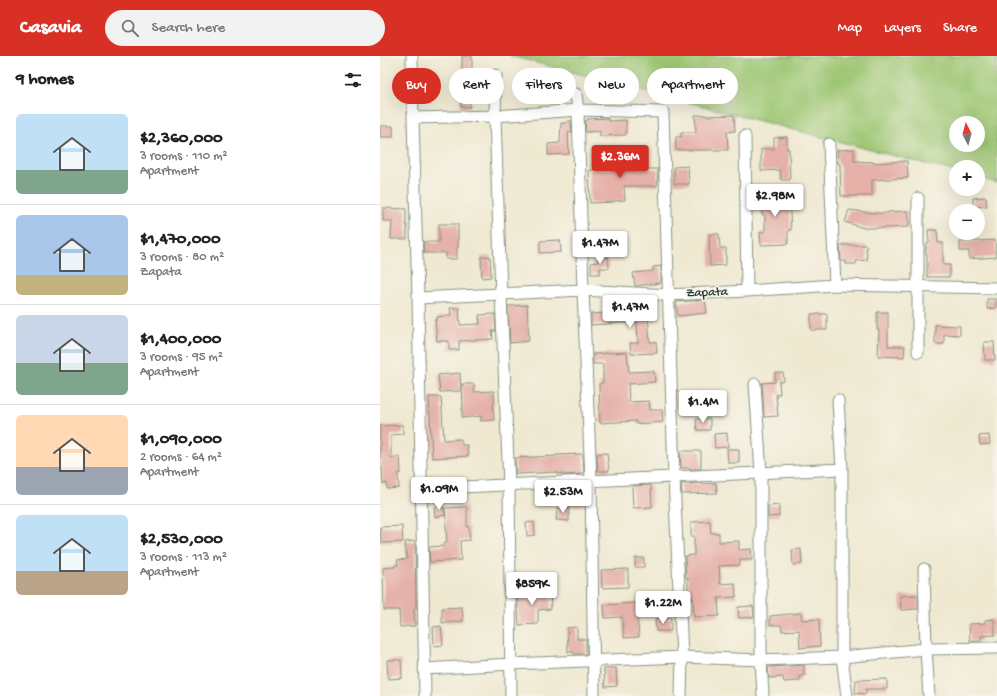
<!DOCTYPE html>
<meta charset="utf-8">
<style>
body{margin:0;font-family:"Gochi Hand",sans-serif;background:#f2f2f2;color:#222;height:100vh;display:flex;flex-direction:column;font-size:15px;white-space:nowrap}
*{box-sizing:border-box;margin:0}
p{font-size:13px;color:#767676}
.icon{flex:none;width:22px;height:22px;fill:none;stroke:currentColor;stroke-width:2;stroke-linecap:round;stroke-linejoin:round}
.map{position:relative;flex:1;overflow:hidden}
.panel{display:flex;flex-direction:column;background:#fff;width:380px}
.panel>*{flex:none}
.top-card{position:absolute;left:12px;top:12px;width:380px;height:36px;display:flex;gap:8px}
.needle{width:26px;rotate:354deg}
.fabs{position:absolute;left:569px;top:60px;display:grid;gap:8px}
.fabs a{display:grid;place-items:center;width:36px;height:36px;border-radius:50%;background:#fff;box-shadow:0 4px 16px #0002;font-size:20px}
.price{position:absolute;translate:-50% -34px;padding:0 9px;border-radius:4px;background:#fff;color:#222;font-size:13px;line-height:26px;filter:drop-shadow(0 1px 2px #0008)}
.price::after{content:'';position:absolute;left:50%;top:24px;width:12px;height:9px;margin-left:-6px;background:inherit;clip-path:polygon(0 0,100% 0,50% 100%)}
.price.active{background:#d93025;color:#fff}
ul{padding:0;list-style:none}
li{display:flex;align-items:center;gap:12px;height:100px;padding:0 16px}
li+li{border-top:1px solid #e0e0e0}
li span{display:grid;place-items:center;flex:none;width:112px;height:80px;border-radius:6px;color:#555}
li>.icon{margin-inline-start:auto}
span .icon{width:48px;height:48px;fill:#fffc;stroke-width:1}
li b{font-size:17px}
h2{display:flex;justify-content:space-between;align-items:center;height:48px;padding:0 16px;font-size:17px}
.tag{padding:0 14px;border-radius:18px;background:#fff;box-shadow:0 4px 16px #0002;font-size:14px;line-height:36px}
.tag.active{background:#d93025;color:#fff}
header{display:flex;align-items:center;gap:24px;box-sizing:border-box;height:56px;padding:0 20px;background:#d93025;color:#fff}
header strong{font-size:19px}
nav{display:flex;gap:22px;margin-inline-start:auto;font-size:14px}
.search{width:280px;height:36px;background:#f2f2f2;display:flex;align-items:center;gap:10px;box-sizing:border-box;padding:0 14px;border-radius:22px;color:#767676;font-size:15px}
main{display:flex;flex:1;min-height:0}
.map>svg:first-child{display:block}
</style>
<header>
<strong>Casavia</strong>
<div class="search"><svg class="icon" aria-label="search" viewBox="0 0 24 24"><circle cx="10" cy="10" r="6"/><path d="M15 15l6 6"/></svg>Search here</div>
<nav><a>Map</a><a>Layers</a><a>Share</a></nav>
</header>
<main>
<section class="panel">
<h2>9 homes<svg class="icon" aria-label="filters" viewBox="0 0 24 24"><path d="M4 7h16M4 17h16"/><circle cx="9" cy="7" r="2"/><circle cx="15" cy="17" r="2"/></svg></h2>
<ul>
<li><span style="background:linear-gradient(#bfe0f5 70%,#7fa58c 0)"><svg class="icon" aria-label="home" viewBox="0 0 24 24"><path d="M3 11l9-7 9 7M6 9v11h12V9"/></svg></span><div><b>$2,360,000</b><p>3 rooms · 110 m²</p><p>Apartment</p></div></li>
<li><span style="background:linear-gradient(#a9c7e8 75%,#c2b280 0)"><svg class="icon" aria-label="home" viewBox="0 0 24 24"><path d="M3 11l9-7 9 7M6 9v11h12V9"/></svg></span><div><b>$1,470,000</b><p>3 rooms · 80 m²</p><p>Zapata</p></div></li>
<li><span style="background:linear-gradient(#c9d6e8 60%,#7fa58c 0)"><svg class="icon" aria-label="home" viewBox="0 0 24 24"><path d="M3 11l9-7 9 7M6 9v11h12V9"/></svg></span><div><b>$1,400,000</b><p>3 rooms · 95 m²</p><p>Apartment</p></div></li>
<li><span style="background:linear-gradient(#ffd9b3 65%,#9aa5b1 0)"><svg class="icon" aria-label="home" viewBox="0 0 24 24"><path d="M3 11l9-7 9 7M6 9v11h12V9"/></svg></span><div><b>$1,090,000</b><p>2 rooms · 64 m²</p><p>Apartment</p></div></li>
<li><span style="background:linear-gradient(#bfe0f5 70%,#b9a48a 0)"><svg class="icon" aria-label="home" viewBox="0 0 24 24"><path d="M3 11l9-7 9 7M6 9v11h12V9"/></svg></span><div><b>$2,530,000</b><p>3 rooms · 113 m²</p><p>Apartment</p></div></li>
</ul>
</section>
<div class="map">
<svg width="617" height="640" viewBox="0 0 617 640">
<rect width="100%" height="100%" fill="#f7f3e8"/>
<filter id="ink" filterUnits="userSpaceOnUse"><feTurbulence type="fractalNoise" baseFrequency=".025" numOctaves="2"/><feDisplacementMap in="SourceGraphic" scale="8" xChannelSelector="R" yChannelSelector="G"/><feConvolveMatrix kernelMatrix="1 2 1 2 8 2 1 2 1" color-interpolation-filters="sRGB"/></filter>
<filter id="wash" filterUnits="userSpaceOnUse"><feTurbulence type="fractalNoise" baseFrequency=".012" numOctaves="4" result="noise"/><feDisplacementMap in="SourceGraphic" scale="16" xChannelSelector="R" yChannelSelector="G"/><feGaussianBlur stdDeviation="0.9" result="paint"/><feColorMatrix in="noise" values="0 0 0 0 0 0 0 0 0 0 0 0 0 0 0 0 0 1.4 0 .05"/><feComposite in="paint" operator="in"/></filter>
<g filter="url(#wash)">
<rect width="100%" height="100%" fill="#efe9d1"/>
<path fill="#9cc672" stroke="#5e8253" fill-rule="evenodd" d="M130 0H617V127L598 122V111H576V116ZM576 67H598V89H576Z"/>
<g id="blocks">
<path fill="#e5b1a9" d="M82 0H92V17H82Z
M184 35H190V44H184Z
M89 38 90 51H81L80 39Z
M315 59H326V60L354 59 355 75 347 76 348 94H296V81H301V76H316Z
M228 62V65L246 64V79L220 80V75L206 76 205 65H207V63Z
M187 65H191L192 76H188L189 98 168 99V88L180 87 181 67H187Z
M0 70H13V81H0Z
M407 81V93H409L410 124H401L400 114 381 115V93H394V82Z
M474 93V105L493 106V107L527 105 528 122 492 124V140H461L460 108H458L457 94Z
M257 95 258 113H278L277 130H244L245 144 234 145V146L210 147 209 114 232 113 231 100H243V96Z
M308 110 309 128H294V111Z
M378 132H391V142L409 141 411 174H408V188L381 189 380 176H385V159H382L381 142H378Z
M606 141 607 150 593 151V142Z
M3 152 26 153V169H27V183H11L12 165H3Z
M469 154 494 157H508V156L528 155 529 171 505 172H484L465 166Z
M59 168H78V192H77V203H66V197H44L43 186H59Z
M548 174H557L558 187H563V209H570V221H547V198H546V188L549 186Z
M329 178H339L340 192H346V209L330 210Z
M180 184 181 196 160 197V185Z
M615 184 616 201 589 203V195H580V186Z
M460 189H486L487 204 476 205V208H466V205H461Z
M110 200 111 221 102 222 101 201Z
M228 201 229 212H220V218H211V207L218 206V202Z
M281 210V227L255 230 253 217 273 215V211Z
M607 243H616V252L607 253Z
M325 244 327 257 298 260 296 246Z
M147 249 149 285 130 287 128 250Z
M70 252H79L80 269 100 268 99 259 115 258 116 275H112L113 283 79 285V294H69V285H57L55 264H57V261L71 259Z
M244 256V257L263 256V259H268L270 286H276L277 297 251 298 250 287H258L257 266 211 269V258Z
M497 256H508V290H525L524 301 498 300 499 274H497Z
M431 258H447V274H431Z
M555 269 580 270V279L564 278V288H555Z
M604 286H614L615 304H605Z
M247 296 249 316 274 315 275 326 248 328 249 346 269 345 270 354H282L283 366 256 368V365L220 367 219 328 223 327V308H213V298Z
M80 317 81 335 60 336 58 319Z
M395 317H403L404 325 399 326 400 338H396L398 360 384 361 382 327 395 326Z
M82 328H94V336L114 335V349H113L114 364 101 365V360L82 362V352H83Z
M49 341H61L64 384 81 383 82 389H87L88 400 52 402Z
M316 363H330V374H317Z
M23 369V378L11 379V402L20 401 21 417 18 418 19 432 7 433V427L3 428 2 412H0V370Z
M347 377 348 391 335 392 334 378Z
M609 379 610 388 600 389 599 380Z
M347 393H359V407H348Z
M300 395H321V413H310V412H301Z
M227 397 229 415H218L217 398Z
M202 398 203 399 204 416 202 417V418L182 419V417L177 418V416L136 418 135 402 176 400V399Z
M322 427V428L336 427 337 437 302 438 301 428Z
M271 429 272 451 253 452 252 430Z
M203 432V449L183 450V433Z
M399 449V460L388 461V450Z
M63 450 65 459 55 461 54 451Z
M87 451V471H89L90 484 80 485 81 504 50 506 49 491 64 490V487H67L65 452Z
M177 452H189V465L176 464Z
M330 465 331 477H339V486L359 485V494L371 493 372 504H360V509L339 510 340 528 355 527 356 541 338 542 339 560 314 561 313 542H308V522H306L305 500 314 499V480H311V466Z
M154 466 155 479 147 480 146 467Z
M22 470 23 486 1 487 0 471Z
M35 485 36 553H34L35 570 20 571 19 554H4L3 512 15 511V509H18L17 504 27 503 25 486Z
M421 493 422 508 413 509 412 494Z
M255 502H264V511H255Z
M248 513V531L222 532 221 514Z
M170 534 171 553 158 554V568L139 569 137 536Z
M538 539V553L521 554 520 540Z
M267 546V556L257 557 259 581 244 582 242 561 225 562 224 549Z
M373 550 374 561 359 562 358 551Z
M82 551 83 565 62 567V552Z
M421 557 422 564 439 563 440 590 420 592 419 574 402 575 401 569H390V560Z
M291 562V575H276L275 563Z
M614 563 615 579 601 580V585H590L589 568 605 567V564Z
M61 570 63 589 54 590 53 571Z
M197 571V583H206V598H194V596H188L187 572Z
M7 604H21L22 622 8 623Z
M424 609V620H420V625L404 626 403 621 389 622 388 611Z
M236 612 237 630 225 631 224 613Z
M507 623V633H486V638L475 637 476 624Z"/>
</g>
</g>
<g filter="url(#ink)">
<use href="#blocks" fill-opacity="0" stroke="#879382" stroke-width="1"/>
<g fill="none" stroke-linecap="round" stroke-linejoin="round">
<defs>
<path id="minor" d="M32 0 33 62 38 242 45 640
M116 19 115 60 121 238 129 429 131 640
M196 38 198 54 203 234 211 425 214 640
M33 62 115 60 198 54 283 56 294 421 302 601 301 640
M365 80 367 235
M449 88 455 229
M38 242 203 234 288 239 367 235 455 229 617 232
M538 296V142
M375 328 381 417V604L383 640
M458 344 462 413V601L467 640
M41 433 462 413
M544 513 546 593 549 640
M44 613 131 608 302 601 381 604 462 601 546 593 617 592"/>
</defs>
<use href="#minor" stroke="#879382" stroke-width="13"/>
<use href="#minor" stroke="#fff" stroke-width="11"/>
</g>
</g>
<g text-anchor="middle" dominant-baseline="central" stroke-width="3.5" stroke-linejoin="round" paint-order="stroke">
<g font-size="13" fill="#1f3d34" stroke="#f7f3e8">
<text transform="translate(327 237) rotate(-2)">Zapata</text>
</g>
</g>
</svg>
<div class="fabs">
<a><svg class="needle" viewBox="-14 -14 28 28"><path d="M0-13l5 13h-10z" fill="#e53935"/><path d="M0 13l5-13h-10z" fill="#767676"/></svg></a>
<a>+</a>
<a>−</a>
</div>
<b class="price active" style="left:240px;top:123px">$2.36M</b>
<b class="price" style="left:395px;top:162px">$2.98M</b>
<b class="price" style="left:220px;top:209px">$1.47M</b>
<b class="price" style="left:250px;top:273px">$1.47M</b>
<b class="price" style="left:323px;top:368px">$1.4M</b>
<b class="price" style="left:59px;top:455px">$1.09M</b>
<b class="price" style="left:183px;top:458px">$2.53M</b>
<b class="price" style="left:152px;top:550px">$859K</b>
<b class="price" style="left:283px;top:569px">$1.22M</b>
<div class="top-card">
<a class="tag active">Buy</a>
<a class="tag">Rent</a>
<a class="tag">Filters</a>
<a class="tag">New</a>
<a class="tag">Apartment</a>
</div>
</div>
</main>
